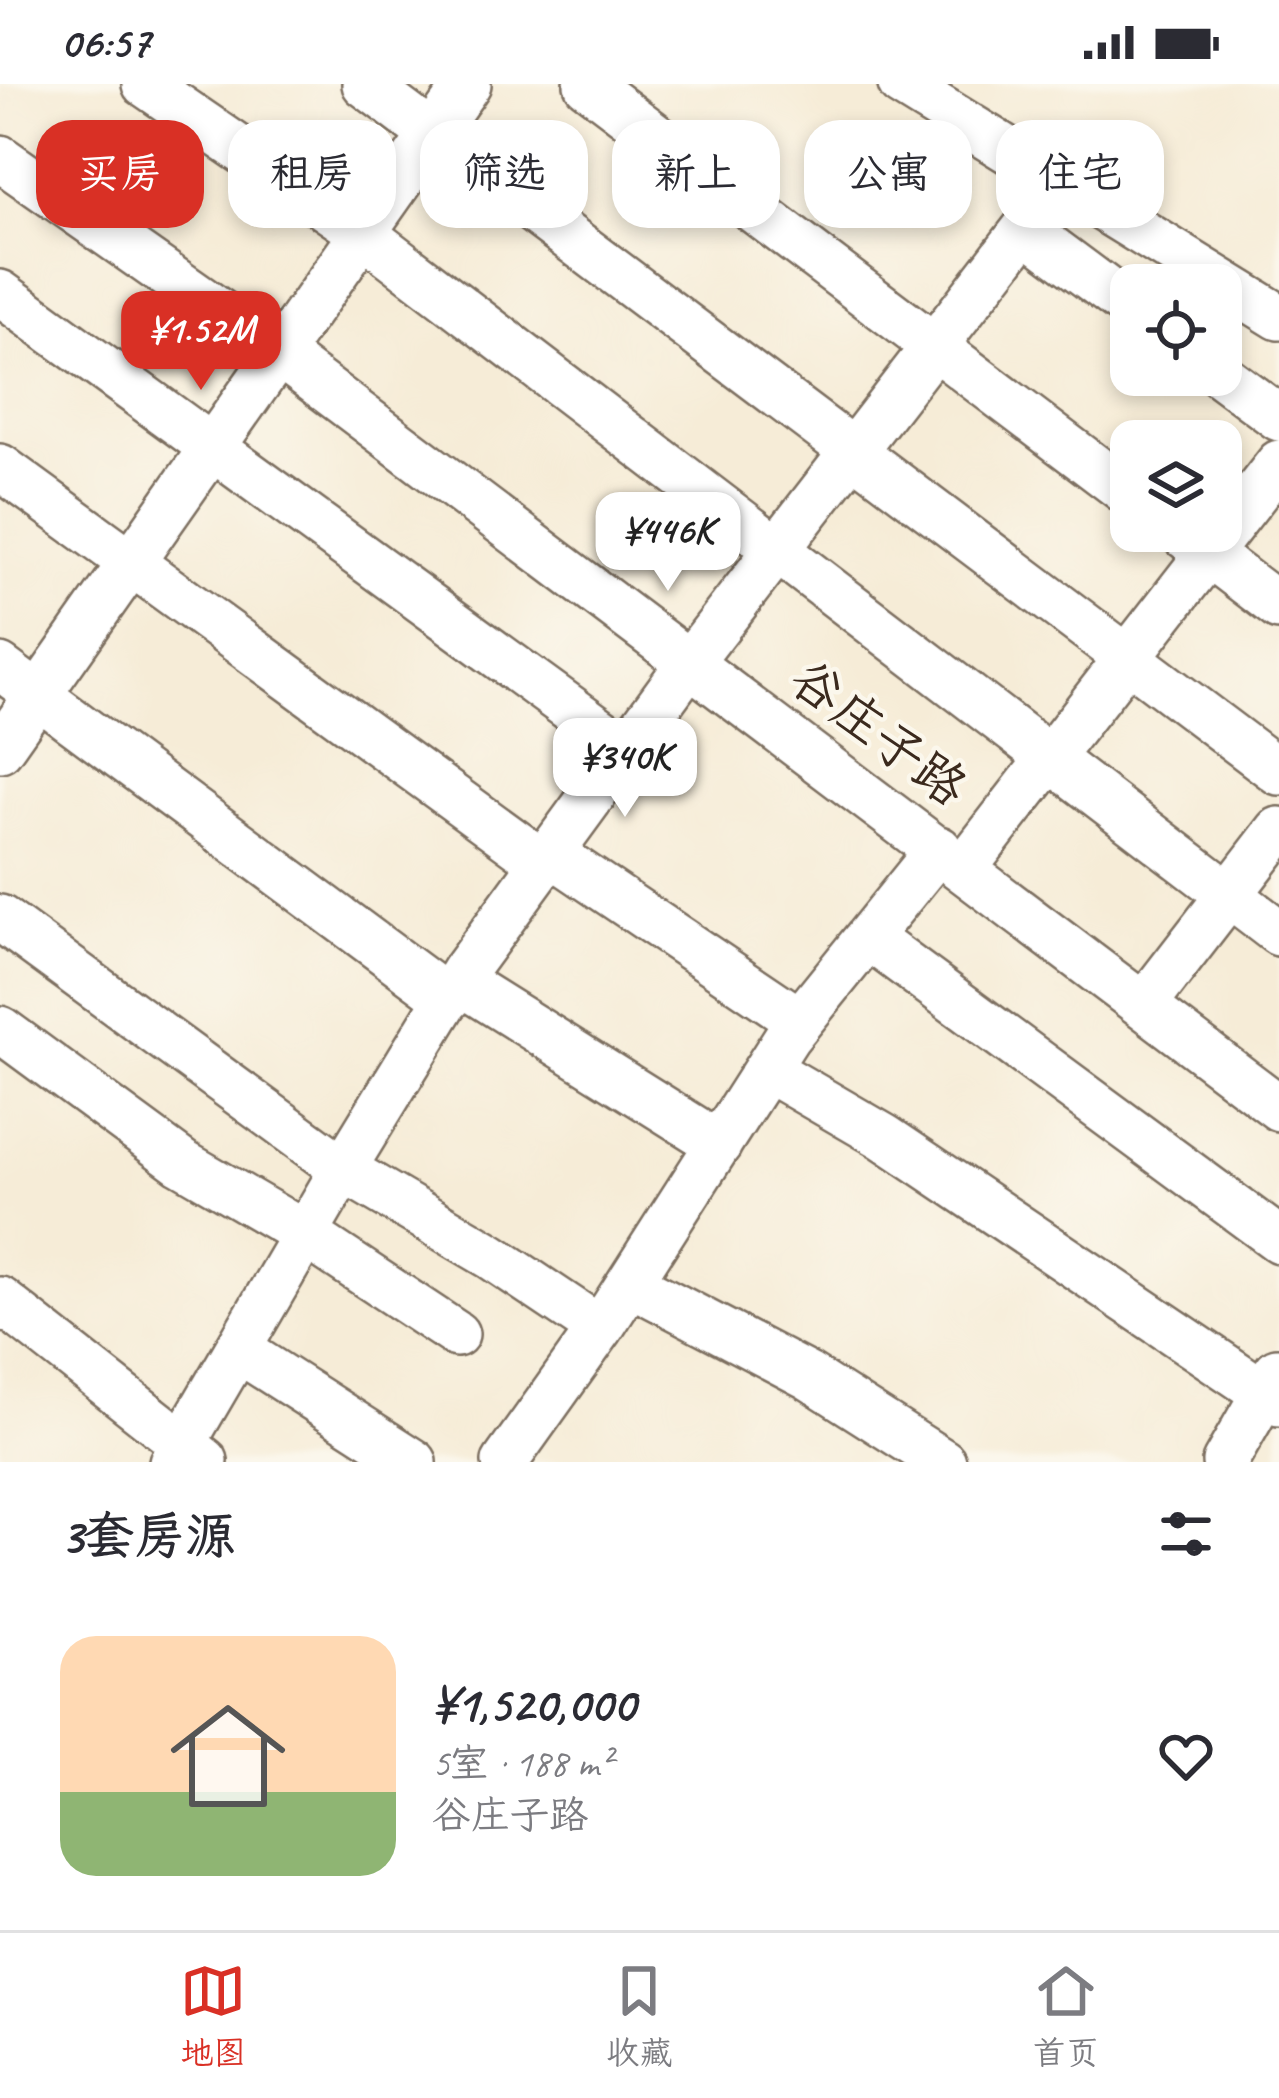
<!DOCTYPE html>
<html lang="zh">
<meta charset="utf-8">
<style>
body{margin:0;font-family:Caveat,"LXGW WenKai TC",sans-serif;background:#f7f7f7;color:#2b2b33;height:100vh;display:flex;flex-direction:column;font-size:45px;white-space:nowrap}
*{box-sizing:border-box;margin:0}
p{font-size:39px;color:#7c7c81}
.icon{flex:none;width:66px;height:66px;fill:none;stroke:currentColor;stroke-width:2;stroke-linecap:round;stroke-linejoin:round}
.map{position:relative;height:1378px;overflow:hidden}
.sheet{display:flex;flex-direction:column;background:#fff;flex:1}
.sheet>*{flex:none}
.guide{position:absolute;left:36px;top:36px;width:1209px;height:108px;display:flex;gap:24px}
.controls{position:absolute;left:1110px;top:180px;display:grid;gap:24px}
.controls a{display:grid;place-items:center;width:132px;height:132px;border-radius:24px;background:#fff;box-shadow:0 6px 18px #0003;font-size:60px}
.price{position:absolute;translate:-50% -102px;padding:0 27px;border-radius:24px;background:#fff;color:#222;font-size:39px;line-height:78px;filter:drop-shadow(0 3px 6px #0008)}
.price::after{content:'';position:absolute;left:50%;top:72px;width:36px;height:27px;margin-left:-18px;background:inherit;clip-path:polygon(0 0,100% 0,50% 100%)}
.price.on{background:#d93025;color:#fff}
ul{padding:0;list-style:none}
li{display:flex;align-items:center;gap:36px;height:300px;padding:0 60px}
li span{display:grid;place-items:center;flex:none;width:336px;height:240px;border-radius:36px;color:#555}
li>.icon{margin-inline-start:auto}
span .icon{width:144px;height:144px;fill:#fffc;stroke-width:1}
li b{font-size:51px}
h2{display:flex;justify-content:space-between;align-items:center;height:144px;padding:0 60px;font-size:51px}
.chip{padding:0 42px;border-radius:36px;background:#fff;box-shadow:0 6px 18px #0003;font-size:42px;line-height:108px}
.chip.on{background:#d93025;color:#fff}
.status{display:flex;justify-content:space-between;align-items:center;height:84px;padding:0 60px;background:#fff;direction:ltr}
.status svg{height:33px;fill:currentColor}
.tab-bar{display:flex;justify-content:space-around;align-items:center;height:168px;border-top:3px solid #e1e1e2;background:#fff;font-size:33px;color:#7c7c81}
.tab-bar a{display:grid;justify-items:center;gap:6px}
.tab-bar .on{color:#d93025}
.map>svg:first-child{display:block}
</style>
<div class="status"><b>06:57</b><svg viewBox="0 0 49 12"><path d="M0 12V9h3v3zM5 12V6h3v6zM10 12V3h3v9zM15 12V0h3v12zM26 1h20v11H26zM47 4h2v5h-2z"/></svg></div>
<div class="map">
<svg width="1279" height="1378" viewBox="0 0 1279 1378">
<rect width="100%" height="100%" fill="#fbf7ec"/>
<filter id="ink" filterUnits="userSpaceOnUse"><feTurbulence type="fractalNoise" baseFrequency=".00833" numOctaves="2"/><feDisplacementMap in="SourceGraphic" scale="24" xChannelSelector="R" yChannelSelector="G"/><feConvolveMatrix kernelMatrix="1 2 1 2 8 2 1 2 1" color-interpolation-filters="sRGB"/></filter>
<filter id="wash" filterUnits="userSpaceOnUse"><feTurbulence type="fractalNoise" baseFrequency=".004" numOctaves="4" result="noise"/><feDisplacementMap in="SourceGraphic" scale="48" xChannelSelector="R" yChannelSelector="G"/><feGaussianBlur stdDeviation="2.7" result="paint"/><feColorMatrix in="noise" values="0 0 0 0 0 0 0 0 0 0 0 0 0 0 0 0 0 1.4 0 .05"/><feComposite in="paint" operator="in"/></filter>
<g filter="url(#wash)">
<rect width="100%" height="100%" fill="#f6ecd7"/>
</g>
<g filter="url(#ink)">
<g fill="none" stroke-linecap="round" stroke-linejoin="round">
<defs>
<path id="minor" d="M145 0 361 148 1279 849
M365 0 1279 688
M587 0 1131 411
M901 0 1279 233
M0 74 278 269 1279 1024
M1025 145 1131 224
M0 209 626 665
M1221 291 1279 334
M0 383 543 779
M1179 447 1279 523
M0 583 448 915
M0 665 468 0
M551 769 800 937
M964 784 1279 379
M0 834 343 1085 491 1172 600 1245
M868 853 1279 1156
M459 897 719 1060
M1144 921 1279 746
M0 945 181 1078 305 1150 456 1250
M767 985 884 1053 1279 1319
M630 1199 808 1292 943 1378
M0 1216 205 1377
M239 1266 414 1378
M172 1378 343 1085 464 887 690 578 1069 88
M505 1378 600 1245 787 953 939 765
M1225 1378 1277 1287"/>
</defs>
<use href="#minor" stroke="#7c6e5f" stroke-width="50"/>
<use href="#minor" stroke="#fff" stroke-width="45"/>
</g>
</g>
<g text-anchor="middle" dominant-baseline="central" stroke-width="9" stroke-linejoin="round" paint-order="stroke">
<g font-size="51" fill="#3b2a1e" stroke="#fbf7ec">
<text transform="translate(879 649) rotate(37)">谷庄子路</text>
</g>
</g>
</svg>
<div class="controls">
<a><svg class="icon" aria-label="locate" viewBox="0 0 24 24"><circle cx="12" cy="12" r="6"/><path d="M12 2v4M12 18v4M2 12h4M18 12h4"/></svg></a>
<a><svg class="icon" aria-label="layers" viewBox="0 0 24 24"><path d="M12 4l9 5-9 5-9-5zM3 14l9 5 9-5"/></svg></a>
</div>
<b class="price on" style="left:201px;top:309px">¥1.52M</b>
<b class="price" style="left:668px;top:510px">¥446K</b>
<b class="price" style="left:625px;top:736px">¥340K</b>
<div class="guide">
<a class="chip on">买房</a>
<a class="chip">租房</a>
<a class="chip">筛选</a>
<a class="chip">新上</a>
<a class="chip">公寓</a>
<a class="chip">住宅</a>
</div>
</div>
<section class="sheet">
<h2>3套房源<svg class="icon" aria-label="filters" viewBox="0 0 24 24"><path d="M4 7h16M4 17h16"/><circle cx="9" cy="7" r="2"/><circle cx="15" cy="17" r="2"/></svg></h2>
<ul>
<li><span style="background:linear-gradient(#ffd9b3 65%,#8fb573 0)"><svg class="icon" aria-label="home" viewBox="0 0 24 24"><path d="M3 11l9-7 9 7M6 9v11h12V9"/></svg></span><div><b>¥1,520,000</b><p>5室 · 188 m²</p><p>谷庄子路</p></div><svg class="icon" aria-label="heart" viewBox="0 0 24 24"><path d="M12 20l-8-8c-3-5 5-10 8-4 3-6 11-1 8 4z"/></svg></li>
</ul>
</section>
<nav class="tab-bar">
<a class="on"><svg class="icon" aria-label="map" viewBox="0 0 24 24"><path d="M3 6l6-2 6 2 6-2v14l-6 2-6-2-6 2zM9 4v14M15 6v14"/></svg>地图</a>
<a><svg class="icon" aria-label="saved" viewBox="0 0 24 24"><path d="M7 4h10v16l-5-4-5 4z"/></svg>收藏</a>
<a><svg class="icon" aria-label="home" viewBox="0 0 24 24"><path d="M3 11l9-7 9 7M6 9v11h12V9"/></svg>首页</a>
</nav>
